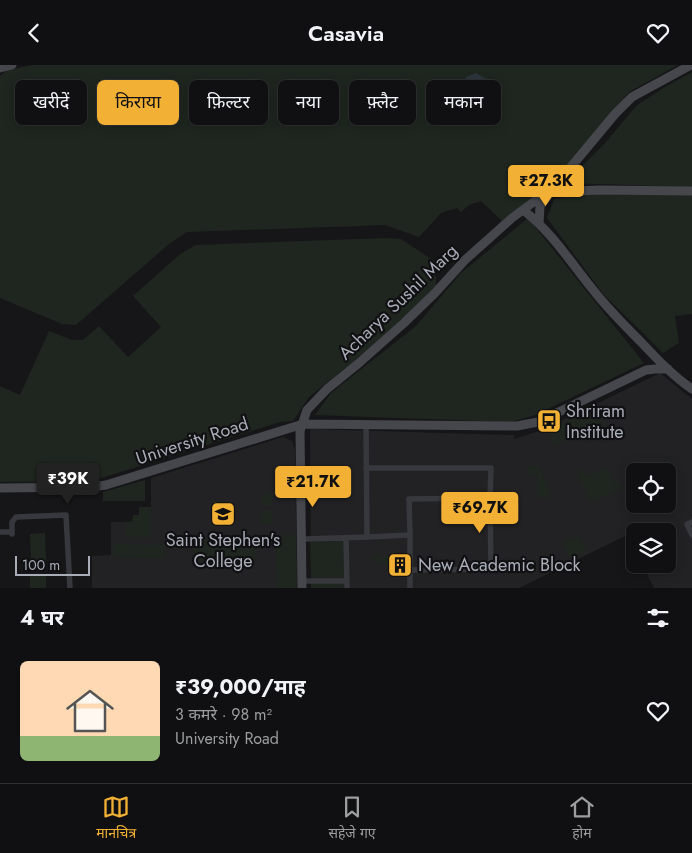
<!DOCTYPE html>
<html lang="hi">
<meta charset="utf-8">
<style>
body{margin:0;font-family:Jost,"Noto Sans Devanagari",sans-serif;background:#1e1e20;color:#f1f3f6;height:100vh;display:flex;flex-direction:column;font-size:19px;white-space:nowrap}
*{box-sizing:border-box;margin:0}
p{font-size:16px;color:#9c9d9f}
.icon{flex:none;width:28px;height:28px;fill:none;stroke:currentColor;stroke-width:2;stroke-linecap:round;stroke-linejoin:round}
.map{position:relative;height:523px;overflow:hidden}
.details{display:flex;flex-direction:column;background:#101012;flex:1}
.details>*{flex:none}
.guide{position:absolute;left:15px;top:15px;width:662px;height:45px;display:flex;gap:10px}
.buttons{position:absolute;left:626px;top:398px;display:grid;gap:10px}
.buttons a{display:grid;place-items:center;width:50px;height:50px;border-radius:8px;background:#101012;box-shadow:0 2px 12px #0003,0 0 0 1px #303032;font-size:25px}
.scale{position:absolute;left:15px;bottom:12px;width:75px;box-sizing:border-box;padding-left:5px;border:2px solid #a8adb8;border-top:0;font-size:14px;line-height:18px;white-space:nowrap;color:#a8adb8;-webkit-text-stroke:4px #111113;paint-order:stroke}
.price{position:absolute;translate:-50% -42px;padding:0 11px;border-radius:5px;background:#f2b134;color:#111;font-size:16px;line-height:32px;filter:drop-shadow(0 1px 2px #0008)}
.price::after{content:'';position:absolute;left:50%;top:30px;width:15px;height:11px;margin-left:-8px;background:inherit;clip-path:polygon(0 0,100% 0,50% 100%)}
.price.selected{background:#222;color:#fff}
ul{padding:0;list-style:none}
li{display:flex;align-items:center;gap:15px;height:125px;padding:0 20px}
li+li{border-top:1px solid #303032}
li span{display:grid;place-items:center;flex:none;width:140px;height:100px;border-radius:8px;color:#555}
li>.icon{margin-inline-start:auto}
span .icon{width:60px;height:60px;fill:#fffc;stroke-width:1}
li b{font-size:21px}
h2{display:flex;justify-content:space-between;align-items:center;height:60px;padding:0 20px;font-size:21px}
.chip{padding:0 18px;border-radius:8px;background:#101012;box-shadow:0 2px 12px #0003,0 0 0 1px #303032;font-size:18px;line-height:45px}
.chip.selected{background:#f2b134;color:#111}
header{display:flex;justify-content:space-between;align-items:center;height:65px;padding:0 20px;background:#101012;font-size:22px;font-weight:600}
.tab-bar{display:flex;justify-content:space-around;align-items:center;height:70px;border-top:1px solid #303032;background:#101012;font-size:14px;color:#9c9d9f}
.tab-bar a{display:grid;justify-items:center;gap:2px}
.tab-bar .selected{color:#f2b134}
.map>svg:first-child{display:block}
</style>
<header><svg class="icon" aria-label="back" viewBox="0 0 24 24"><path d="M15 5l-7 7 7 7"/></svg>Casavia<svg class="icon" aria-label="heart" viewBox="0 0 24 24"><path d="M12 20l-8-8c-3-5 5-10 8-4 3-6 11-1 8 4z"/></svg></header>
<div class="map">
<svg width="692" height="523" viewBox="0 0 692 523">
<rect width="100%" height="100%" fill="#161618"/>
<path fill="#222225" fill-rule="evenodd" d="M660 308 692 334V523H654L642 499H668V466H635V485L627 470 519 523H311L310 364 514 370V374L542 365ZM635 406H668V439H635Z
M283 372 292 376 295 384 297 523H92V491L111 490V457H126V472H151V413Z"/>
<path fill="#1e261f" d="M32 0H678L629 27 552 118 502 156 481 136 469 140 461 147 457 143 441 148 419 172 385 160 187 167 169 179 76 260 62 259 0 233V11L6 6Z
M692 7V122L565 118 606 77 636 41 663 23Z
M582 129 692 130V249L675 251 679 278 663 288 604 230 547 153 554 134Z
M528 153 644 298 535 350 511 357 315 350 331 328 416 261 461 208Z
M387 173 401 174 436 197V222L374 280 309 332 293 356 280 357 92 416 0 417V321L20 330 49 266 72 275H83L99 261 128 292 161 262 133 231 179 190 195 180Z
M595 343 602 359 554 381 547 365Z
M669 394 676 405 668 410V406H658L655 401Z
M528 401 540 402 553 432H537V410H528Z
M607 402 614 418 619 416 622 423 591 438 576 408 584 404 588 411Z
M635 413V429L632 431 626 417Z
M145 415V436H103V427Z
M262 428H272V440H262Z
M139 442H151V472H126V457L132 456 133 450H139Z
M261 446H272V459H261Z
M45 468 46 497H31L30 469Z
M275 470H296L297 523H277Z
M579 470 587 486 570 494 562 478Z
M255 475V496L194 497V476Z
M310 475H343L344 512 311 513Z
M113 479 165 480V493L113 492Z
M376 489H379L380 492H390V502L369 494V492H374Z
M30 509H46V523H30Z
M311 518H342L344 523H311Z"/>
<path fill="#2c353c" d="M476 8 488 15 490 26 484 38 468 36 463 27 466 12Z
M280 24 313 25V40L280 39Z"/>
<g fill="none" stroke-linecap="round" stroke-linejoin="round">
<path stroke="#37383d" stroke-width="5.5" d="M366 403H491L490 433
M692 457 687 459 692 470
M0 467H12
M12 469V457L16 452 66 450 70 523
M410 470V523
M367 472 410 470 409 434 490 433 491 504 410 505
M346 473 347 523
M306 474 367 472 366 360
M307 516H347"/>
<path stroke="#45474d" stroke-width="9" d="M0 3 12 0
M552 127 600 125 692 126
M523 145C552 167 571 198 594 226 608 244 625 261 641 277 657 294 673 311 692 324
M539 159 540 141 548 131
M0 423 92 422 106 420 303 359 517 361 538 357 646 305 655 304H668
M302 523 300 366 307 345 327 324 359 298 404 258 435 228 465 195 512 153 555 121 615 49 632 32 691 0"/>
</g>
<defs>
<symbol id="bus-square" viewBox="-11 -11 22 22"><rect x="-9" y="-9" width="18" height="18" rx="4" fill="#f2b134" stroke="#111113"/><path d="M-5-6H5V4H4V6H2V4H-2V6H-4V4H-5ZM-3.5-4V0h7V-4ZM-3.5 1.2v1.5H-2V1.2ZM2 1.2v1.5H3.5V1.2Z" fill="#111"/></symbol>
<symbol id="university-square" viewBox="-11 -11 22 22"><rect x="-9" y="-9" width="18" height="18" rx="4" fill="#f2b134" stroke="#111113"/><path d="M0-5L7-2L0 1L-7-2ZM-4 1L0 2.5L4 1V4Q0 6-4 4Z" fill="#111"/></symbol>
<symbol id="building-square" viewBox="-11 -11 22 22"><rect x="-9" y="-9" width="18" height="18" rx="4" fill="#f2b134" stroke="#111113"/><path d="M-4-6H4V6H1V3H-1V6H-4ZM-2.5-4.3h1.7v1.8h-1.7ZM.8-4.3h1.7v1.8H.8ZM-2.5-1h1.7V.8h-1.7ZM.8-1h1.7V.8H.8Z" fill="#111"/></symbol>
</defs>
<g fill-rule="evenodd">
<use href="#bus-square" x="535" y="342" width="28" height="28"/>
<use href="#university-square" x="209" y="435" width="28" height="28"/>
<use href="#building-square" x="386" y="486" width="28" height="28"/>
</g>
<g text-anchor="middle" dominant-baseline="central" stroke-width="4.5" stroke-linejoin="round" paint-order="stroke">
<g font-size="18" fill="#a8adb8" stroke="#111113">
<text transform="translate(398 237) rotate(-44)">Acharya Sushil Marg</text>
<text transform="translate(192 376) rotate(-18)">University Road</text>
</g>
<g font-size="18" fill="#a8adb8" stroke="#111113" text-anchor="start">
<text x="566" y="346">Shriram<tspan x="566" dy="21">Institute</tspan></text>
<text x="223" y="475" text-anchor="middle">Saint Stephen's<tspan x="223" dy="21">College</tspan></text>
<text x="418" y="500">New Academic Block</text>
</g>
</g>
</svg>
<div class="buttons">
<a><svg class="icon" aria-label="locate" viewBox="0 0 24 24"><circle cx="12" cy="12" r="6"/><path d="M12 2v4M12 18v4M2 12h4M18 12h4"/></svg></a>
<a><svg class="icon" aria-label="layers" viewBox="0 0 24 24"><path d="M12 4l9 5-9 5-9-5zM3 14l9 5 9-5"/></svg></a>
</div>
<div class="scale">100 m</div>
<b class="price" style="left:546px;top:142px">₹27.3K</b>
<b class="price selected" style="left:68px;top:440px">₹39K</b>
<b class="price" style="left:313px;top:443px">₹21.7K</b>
<b class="price" style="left:480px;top:469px">₹69.7K</b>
<div class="guide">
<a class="chip">खरीदें</a>
<a class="chip selected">किराया</a>
<a class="chip">फ़िल्टर</a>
<a class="chip">नया</a>
<a class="chip">फ़्लैट</a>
<a class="chip">मकान</a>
</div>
</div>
<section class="details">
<h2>4 घर<svg class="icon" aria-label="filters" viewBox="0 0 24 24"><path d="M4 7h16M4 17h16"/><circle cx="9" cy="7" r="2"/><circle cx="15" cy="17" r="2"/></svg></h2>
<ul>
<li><span style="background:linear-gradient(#ffd9b3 75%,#8fb573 0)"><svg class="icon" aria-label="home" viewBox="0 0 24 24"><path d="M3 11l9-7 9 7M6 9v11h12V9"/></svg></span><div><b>₹39,000/माह</b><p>3 कमरे · 98 m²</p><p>University Road</p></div><svg class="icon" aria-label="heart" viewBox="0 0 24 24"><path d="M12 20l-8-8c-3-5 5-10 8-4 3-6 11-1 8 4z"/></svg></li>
</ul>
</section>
<nav class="tab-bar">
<a class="selected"><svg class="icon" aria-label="map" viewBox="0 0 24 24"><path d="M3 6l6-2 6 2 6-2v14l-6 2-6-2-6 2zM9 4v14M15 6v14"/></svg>मानचित्र</a>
<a><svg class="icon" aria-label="saved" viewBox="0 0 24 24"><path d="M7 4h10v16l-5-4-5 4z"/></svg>सहेजे गए</a>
<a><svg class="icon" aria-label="home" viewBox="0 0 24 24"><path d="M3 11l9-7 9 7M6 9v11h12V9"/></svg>होम</a>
</nav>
